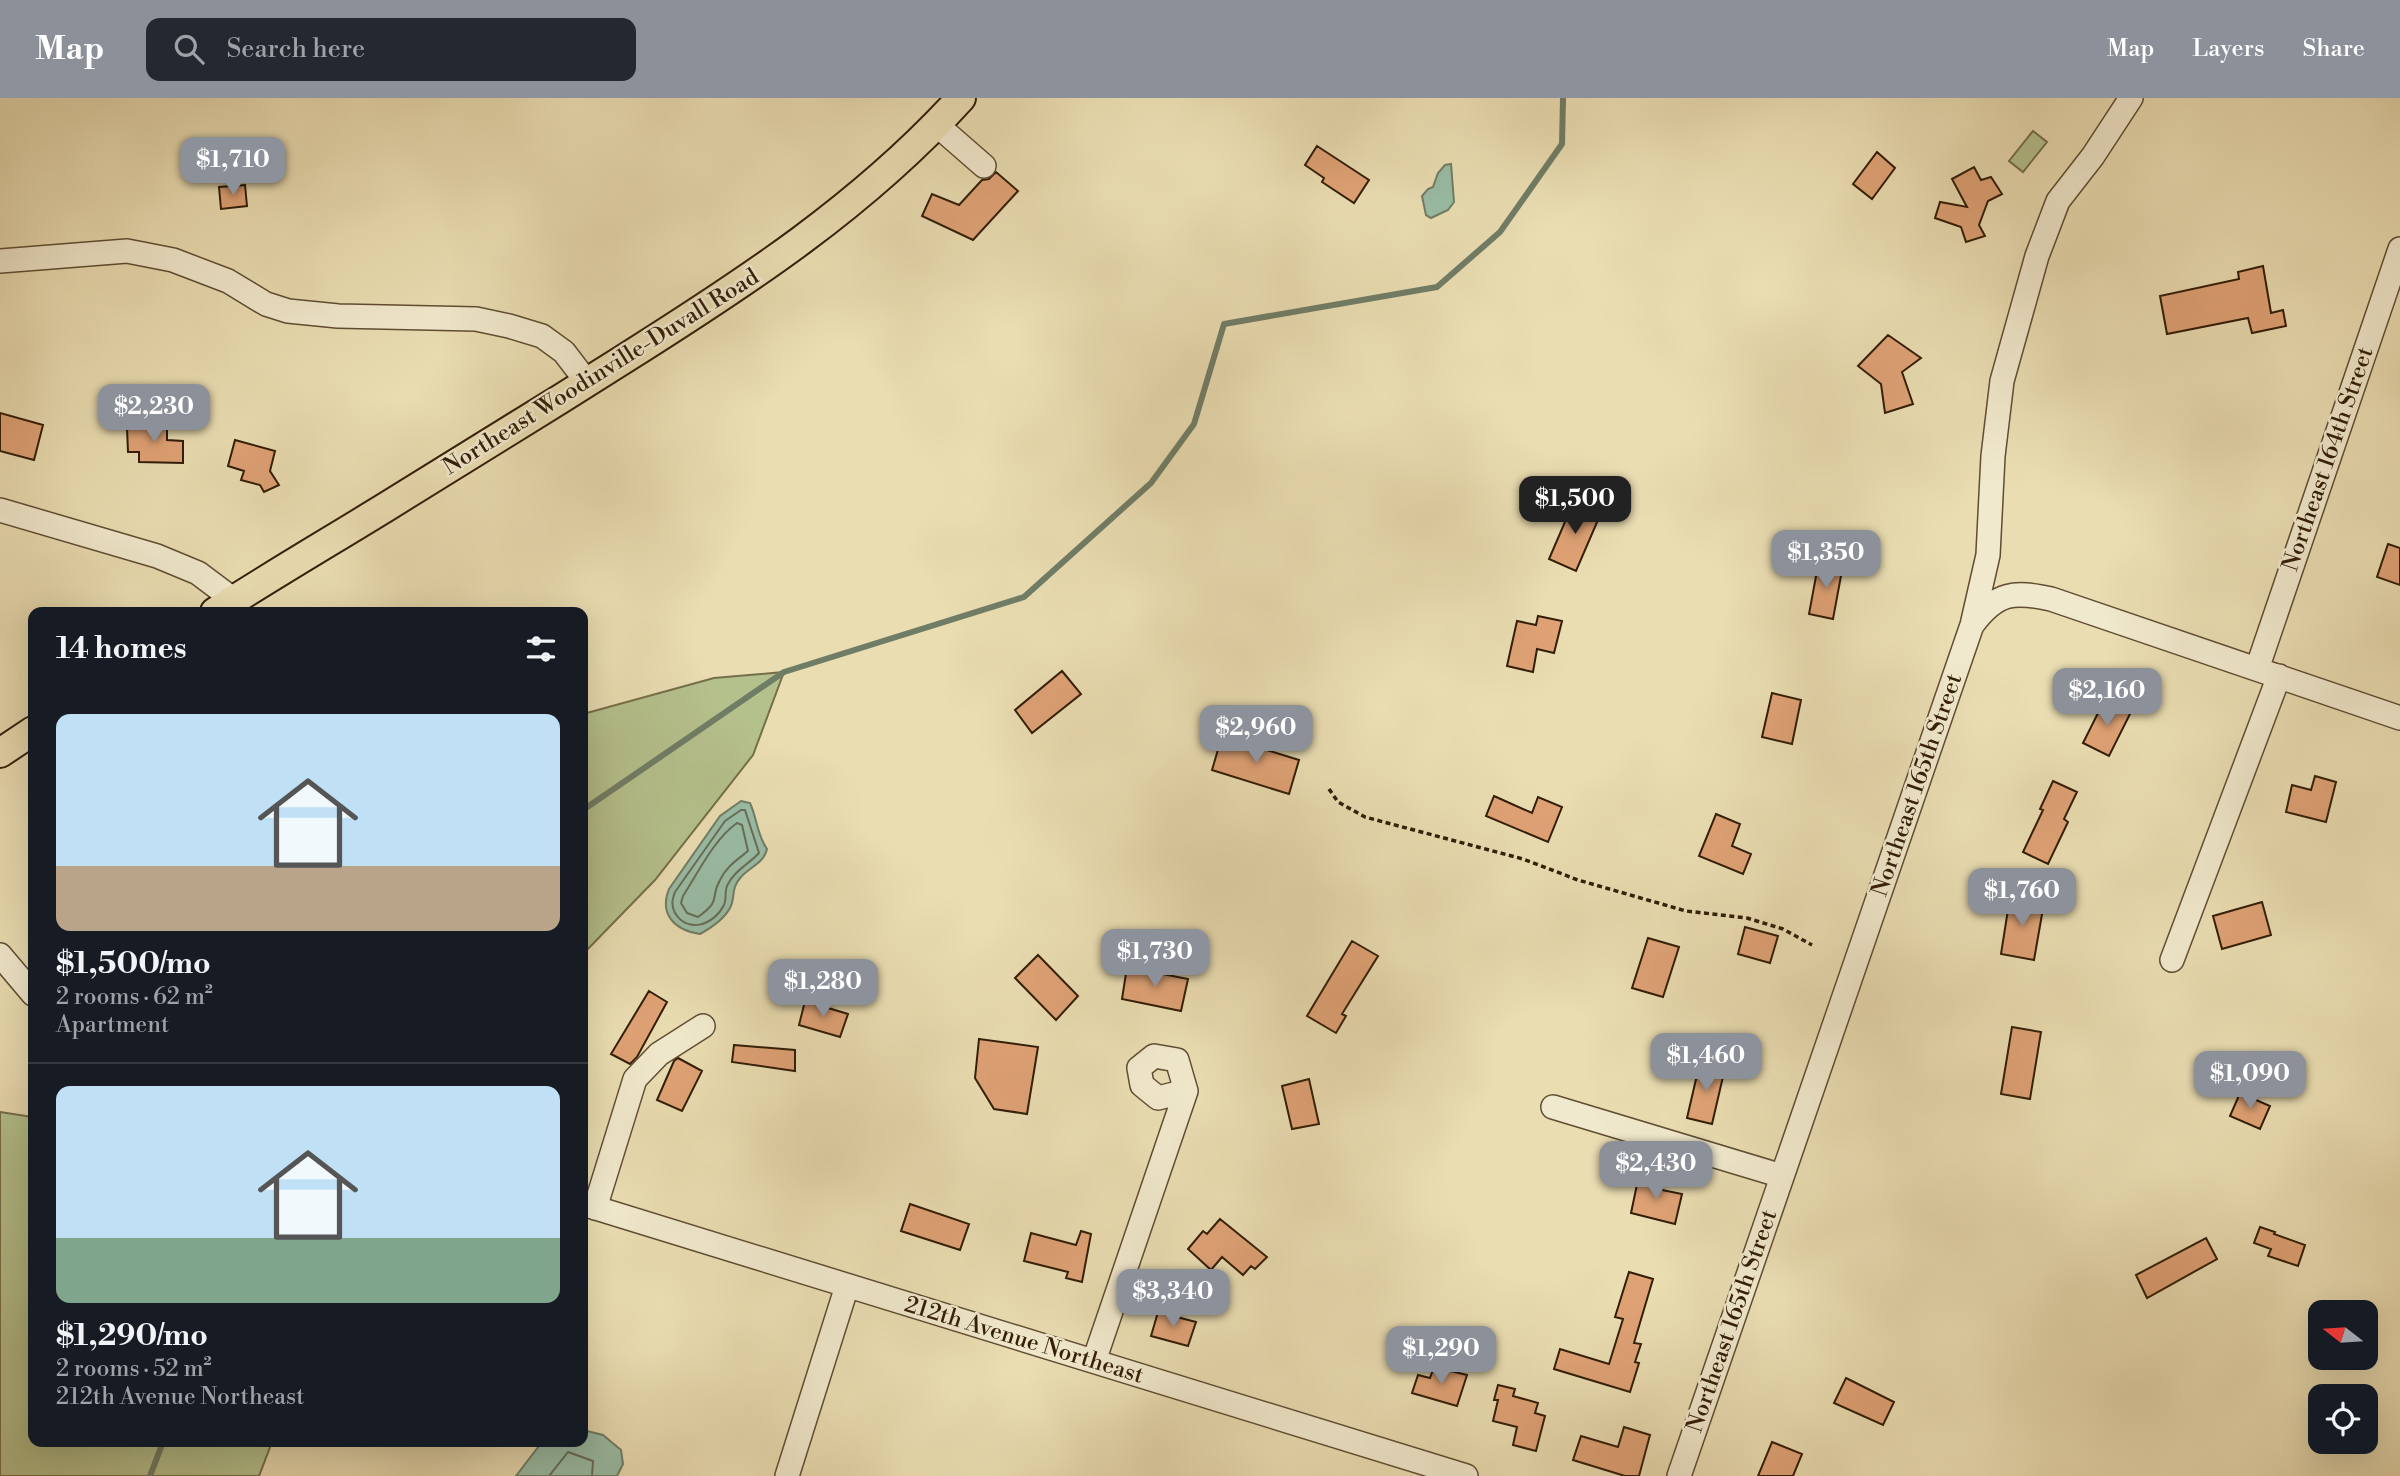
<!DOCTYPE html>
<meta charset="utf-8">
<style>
body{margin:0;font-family:"Libre Bodoni",serif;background:#242831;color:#f1f3f6;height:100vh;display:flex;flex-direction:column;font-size:26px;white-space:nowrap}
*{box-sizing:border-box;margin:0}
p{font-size:23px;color:#9ea1a6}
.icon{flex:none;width:38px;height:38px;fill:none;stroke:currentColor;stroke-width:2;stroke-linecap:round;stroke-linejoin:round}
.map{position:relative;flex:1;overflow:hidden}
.panel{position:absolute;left:28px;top:509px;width:560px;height:840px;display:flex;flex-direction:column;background:#171b24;border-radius:14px;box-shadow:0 7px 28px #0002}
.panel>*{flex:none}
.needle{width:46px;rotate:287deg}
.controls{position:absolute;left:2308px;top:1202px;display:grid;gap:14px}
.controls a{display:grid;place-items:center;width:70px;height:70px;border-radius:14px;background:#171b24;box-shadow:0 7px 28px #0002;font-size:35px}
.price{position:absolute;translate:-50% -60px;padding:0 16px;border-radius:14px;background:#8c9099;color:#fff;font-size:23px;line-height:46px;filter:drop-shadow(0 2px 4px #0008)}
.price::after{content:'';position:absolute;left:50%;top:42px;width:21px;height:16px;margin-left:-10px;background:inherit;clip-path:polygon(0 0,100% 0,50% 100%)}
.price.current{background:#222;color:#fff}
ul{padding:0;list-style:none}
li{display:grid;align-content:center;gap:14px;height:371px;padding:0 28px}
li+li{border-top:2px solid #363941}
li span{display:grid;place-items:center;height:217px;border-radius:14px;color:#555}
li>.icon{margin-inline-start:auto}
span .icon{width:126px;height:126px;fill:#fffc;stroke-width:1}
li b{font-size:30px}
h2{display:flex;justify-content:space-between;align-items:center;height:84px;padding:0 28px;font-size:30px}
header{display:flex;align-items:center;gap:42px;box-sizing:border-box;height:98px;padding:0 35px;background:#8c9099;color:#fff}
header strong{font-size:33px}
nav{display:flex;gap:38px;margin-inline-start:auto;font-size:24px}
.search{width:490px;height:63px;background:#242831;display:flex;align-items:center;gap:18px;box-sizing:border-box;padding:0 24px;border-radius:14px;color:#9ea1a6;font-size:26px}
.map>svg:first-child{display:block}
</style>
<header>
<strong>Map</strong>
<div class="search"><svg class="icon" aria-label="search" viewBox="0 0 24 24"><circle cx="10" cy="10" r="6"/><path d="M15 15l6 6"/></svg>Search here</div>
<nav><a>Map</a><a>Layers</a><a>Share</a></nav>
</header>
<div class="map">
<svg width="2400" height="1378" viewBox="0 0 2400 1378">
<rect width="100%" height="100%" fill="#eaddb2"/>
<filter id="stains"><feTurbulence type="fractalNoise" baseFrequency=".00286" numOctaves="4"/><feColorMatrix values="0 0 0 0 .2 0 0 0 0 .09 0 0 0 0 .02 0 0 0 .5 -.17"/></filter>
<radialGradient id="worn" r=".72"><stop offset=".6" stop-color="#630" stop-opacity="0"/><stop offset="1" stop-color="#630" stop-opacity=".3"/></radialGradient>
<path fill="#b5c18d" stroke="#746f4a" stroke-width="2" d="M2033 33 2047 44 2023 74 2009 63Z
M784 574 753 657 655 782 583 856V616L714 580Z
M0 1014 33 1019V1344H272L259 1378H0Z"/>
<path fill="#99bda6" stroke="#707d66" stroke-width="2" d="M1451 66 1454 104 1448 112 1431 120 1426 117 1422 98 1428 91 1433 89 1438 75 1445 67Z
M741 703 750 705C757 720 757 737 767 751 764 765 750 769 741 779 730 791 736 799 730 810 724 821 711 830 700 836 674 832 659 816 669 791L720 718Z
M583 1332 603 1337 621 1352 623 1366 617 1378H516L542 1344H583Z"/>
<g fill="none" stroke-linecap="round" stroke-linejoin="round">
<path stroke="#666d56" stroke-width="2" d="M741 712H745L759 755C749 766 735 772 728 786 724 792 727 800 724 807 714 827 688 836 675 815 671 807 672 802 675 794L725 723Z
M737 725 742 727 748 753C737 762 726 769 720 782 709 801 723 801 698 819L687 815 681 805 683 798C698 775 714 741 737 725Z
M549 1378 568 1354 593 1363 592 1378"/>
<path stroke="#707d66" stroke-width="6" d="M583 712 784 574 1024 499 1151 385 1194 326 1224 226 1437 189 1500 134 1562 46 1563 0
M150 1378 163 1344"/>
</g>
<path fill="#dfa275" stroke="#321d07" stroke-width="2" d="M1317 48 1369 82 1354 105 1322 84 1324 80 1305 67Z
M1877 54 1895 70 1872 101 1853 86Z
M1974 69 1981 82 1991 79 2002 96 1988 103 1979 127 1985 138 1966 144 1961 129 1935 120 1940 104 1967 109 1952 81Z
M996 74 1018 93 973 142 922 118 932 96 959 107 982 82 989 81Z
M245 87 247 108 221 111 219 89Z
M2263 168 2271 215 2283 212 2286 228 2252 235 2248 220 2167 236 2160 198 2239 181 2238 174Z
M1888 237 1921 260 1902 274 1913 306 1885 315 1881 286 1858 268Z
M0 315 43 327 34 362 0 353Z
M139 326H167V342L183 343V365L139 364V354H128L127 330H140Z
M235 342 275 353 270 373 279 387 264 394 260 387 241 382 244 373 228 368Z
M1574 403 1601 415 1576 473 1549 461Z
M2388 446 2400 450V487L2377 479Z
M1819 462 1843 467 1833 521 1809 516Z
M1538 518 1562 523 1554 555 1537 551 1533 574 1507 568 1517 523 1536 527Z
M1062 573 1081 596 1032 635 1015 612Z
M1772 595 1801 602 1792 646 1762 639Z
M2105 601 2131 614 2109 658 2083 645Z
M1222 638 1299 662 1289 696 1212 672Z
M2315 678 2336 684 2326 724 2286 714 2292 687 2311 692Z
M2053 683 2077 694 2064 721 2068 724 2048 766 2023 754 2043 712 2040 711Z
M1494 698 1532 715 1538 699 1562 709 1548 744 1486 718Z
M1716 716 1740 726 1732 748 1751 756 1743 776 1699 758Z
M2010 799 2044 805 2034 862 2001 856Z
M2262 804 2271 837 2222 851 2213 818Z
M1745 829 1778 838 1770 865 1738 856Z
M1648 840 1679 849 1663 899 1632 890Z
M1352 843 1378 858 1342 916 1346 918 1336 935 1307 918Z
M1038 857 1078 898 1056 922 1015 880Z
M1127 869 1188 881 1181 913 1122 901Z
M649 893 667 904 637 959 630 966 611 956Z
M805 903 848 916 840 939 799 927Z
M2012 929 2041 934 2030 1001 2001 996Z
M979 941 1038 949 1027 1016 994 1011 975 980Z
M734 947 795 952V973L732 964Z
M678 960 702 973 682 1013 657 1002 674 963Z
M1700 964 1725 970 1712 1026 1687 1020Z
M1309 981 1319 1026 1292 1031 1282 988Z
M2240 995 2270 1008 2260 1031 2230 1018Z
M1639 1077 1664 1083 1662 1092 1682 1096 1675 1126 1631 1115Z
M910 1106 969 1126 960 1152 901 1133Z
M1220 1121 1267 1159 1255 1171 1251 1168 1243 1177 1222 1159 1211 1172 1188 1151 1203 1133 1207 1136Z
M2260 1129 2275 1134 2274 1136 2305 1147 2298 1168 2268 1158 2271 1151 2254 1145Z
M1081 1133 1091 1136 1082 1184 1066 1180 1068 1174 1024 1163 1031 1135 1076 1147Z
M2206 1140 2217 1161 2147 1200 2136 1177Z
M1629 1174 1653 1181 1634 1245 1641 1246 1635 1264 1639 1265 1630 1294 1554 1271 1560 1251 1609 1266 1623 1221 1615 1219Z
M1158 1214 1196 1224 1188 1248 1151 1238Z
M1434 1269 1467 1277 1457 1308 1412 1295 1418 1277 1430 1280Z
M1846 1280 1894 1304 1883 1327 1834 1305Z
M1498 1287 1515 1291 1513 1298 1538 1305 1535 1315 1545 1318 1536 1353 1513 1347 1517 1329 1493 1323 1498 1302H1494Z
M1624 1329 1650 1337 1639 1378H1625L1573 1362 1581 1338 1618 1349Z
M1772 1344 1802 1356 1793 1378H1758Z"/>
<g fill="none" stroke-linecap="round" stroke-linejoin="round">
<defs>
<path id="minor" d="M937 27 984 68
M0 163 127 153 173 162 228 183 266 206 288 213 338 218 476 221 509 228 542 238 564 254 587 284
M0 412 157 458 198 475 234 502
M1973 526C1997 494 2014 493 2051 501L2400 620
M2257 571 2400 151
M0 857 33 896
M2172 862 2279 578
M1553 1009 1782 1078
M583 1106 1466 1378
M595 1110 635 981 659 956 703 928
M1094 1263 1186 993 1177 962 1154 958 1139 970 1142 987 1158 1000 1186 993
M787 1378 847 1188
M1679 1378 1972 527 1988 457 1993 358 2002 283 2037 158 2058 103 2093 58 2131 0"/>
<path id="major" d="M215 514C271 478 329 444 386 409 465 360 545 311 624 261 746 184 863 108 961 0
M0 655 33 633"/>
</defs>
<use href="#minor" stroke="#604d32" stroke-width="26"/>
<use href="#major" stroke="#321d07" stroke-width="32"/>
<path stroke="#321d07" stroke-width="3.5" stroke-dasharray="5 3.5" stroke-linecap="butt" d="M1329 691 1338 704 1365 719 1523 761 1578 782 1686 813 1747 820 1783 831 1812 847"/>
<use href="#minor" stroke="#f1e9cd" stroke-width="23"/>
<use href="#major" stroke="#eaddb2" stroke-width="28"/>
</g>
<g text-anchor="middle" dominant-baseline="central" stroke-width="5" stroke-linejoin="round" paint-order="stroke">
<g font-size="23" fill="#321d07" stroke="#f1e9cd">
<text transform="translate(601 274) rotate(-32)">Northeast Woodinville-Duvall Road</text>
<text transform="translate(2328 361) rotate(-71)">Northeast 164th Street</text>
<text transform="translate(1917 687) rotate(-71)">Northeast 165th Street</text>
<text transform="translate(1732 1223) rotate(-71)">Northeast 165th Street</text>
<text transform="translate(1024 1242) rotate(17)">212th Avenue Northeast</text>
</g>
</g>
<rect width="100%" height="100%" filter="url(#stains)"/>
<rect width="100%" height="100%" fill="url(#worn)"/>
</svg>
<div class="controls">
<a><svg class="needle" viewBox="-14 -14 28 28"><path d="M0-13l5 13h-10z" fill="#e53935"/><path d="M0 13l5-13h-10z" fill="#9ea1a6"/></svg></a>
<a><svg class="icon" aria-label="locate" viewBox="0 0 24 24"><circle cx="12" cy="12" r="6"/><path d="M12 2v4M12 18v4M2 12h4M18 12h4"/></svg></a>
</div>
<b class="price" style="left:233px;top:99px">$1,710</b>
<b class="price" style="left:154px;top:346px">$2,230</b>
<b class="price current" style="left:1575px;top:438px">$1,500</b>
<b class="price" style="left:1826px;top:492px">$1,350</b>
<b class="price" style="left:2107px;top:630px">$2,160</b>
<b class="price" style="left:1256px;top:667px">$2,960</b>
<b class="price" style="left:2022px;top:830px">$1,760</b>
<b class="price" style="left:1155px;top:891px">$1,730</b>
<b class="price" style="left:823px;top:921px">$1,280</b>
<b class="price" style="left:1706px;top:995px">$1,460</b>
<b class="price" style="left:2250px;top:1013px">$1,090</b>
<b class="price" style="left:1656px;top:1103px">$2,430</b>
<b class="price" style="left:1173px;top:1231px">$3,340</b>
<b class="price" style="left:1441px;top:1288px">$1,290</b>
<section class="panel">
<h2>14 homes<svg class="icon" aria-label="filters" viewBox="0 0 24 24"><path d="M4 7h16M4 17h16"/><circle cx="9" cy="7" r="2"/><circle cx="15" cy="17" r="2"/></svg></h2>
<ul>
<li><span style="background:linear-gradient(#bfe0f5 70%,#b9a48a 0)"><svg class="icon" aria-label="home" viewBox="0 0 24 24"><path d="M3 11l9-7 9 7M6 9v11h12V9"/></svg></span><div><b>$1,500/mo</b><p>2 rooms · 62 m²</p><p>Apartment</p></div></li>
<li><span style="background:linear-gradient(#bfe0f5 70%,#7fa58c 0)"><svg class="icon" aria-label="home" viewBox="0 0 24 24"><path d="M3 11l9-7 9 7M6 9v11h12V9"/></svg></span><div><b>$1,290/mo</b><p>2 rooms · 52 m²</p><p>212th Avenue Northeast</p></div></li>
</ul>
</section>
</div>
